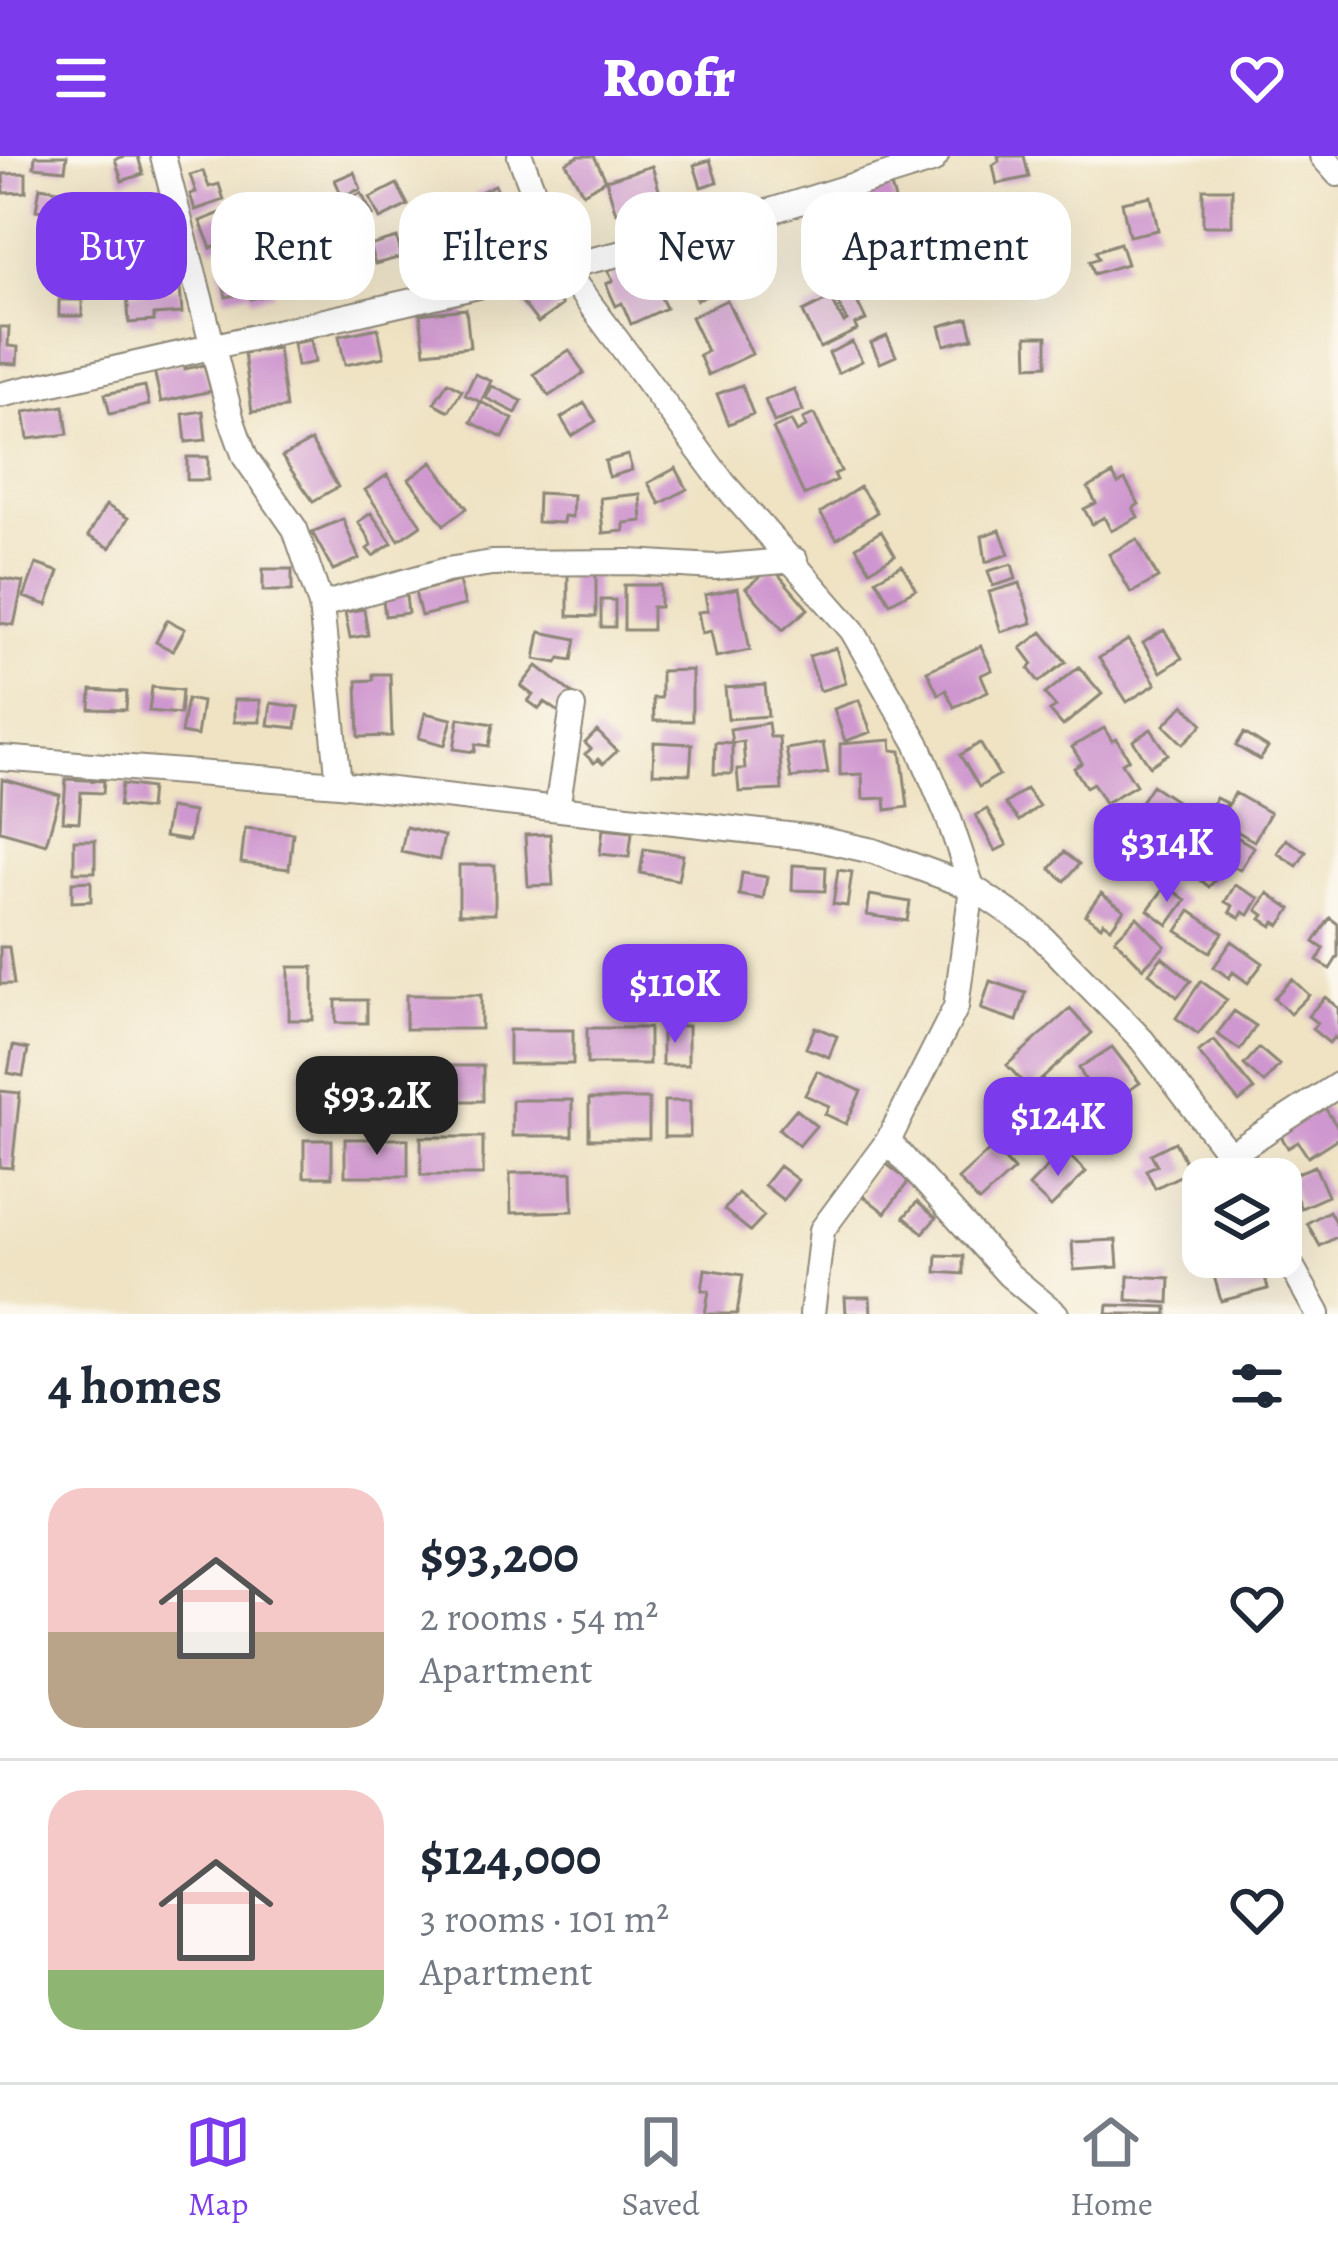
<!DOCTYPE html>
<meta charset="utf-8">
<style>
body{margin:0;font-family:Alegreya,serif;background:#f2f2f3;color:#1f2937;height:100vh;display:flex;flex-direction:column;font-size:45px;white-space:nowrap}
*{box-sizing:border-box;margin:0}
p{font-size:39px;color:#747a83}
.icon{flex:none;width:66px;height:66px;fill:none;stroke:currentColor;stroke-width:2;stroke-linecap:round;stroke-linejoin:round}
.map{position:relative;height:1158px;overflow:hidden}
.side{display:flex;flex-direction:column;background:#fff;flex:1}
.side>*{flex:none}
.hud{position:absolute;left:36px;top:36px;width:1266px;height:108px;display:flex;gap:24px}
.controls{position:absolute;left:1182px;top:1002px;display:grid;gap:24px}
.controls a{display:grid;place-items:center;width:120px;height:120px;border-radius:24px;background:#fff;box-shadow:0 12px 48px #0002;font-size:60px}
.price{position:absolute;translate:-50% -102px;padding:0 27px;border-radius:24px;background:#7c3aed;color:#fff;font-size:39px;line-height:78px;filter:drop-shadow(0 3px 6px #0008)}
.price::after{content:'';position:absolute;left:50%;top:72px;width:36px;height:27px;margin-left:-18px;background:inherit;clip-path:polygon(0 0,100% 0,50% 100%)}
.price.active{background:#222;color:#fff}
ul{padding:0;list-style:none}
li{display:flex;align-items:center;gap:36px;height:300px;padding:0 48px}
li+li{border-top:3px solid #e0e1e3}
li span{display:grid;place-items:center;flex:none;width:336px;height:240px;border-radius:36px;color:#555}
li>.icon{margin-inline-start:auto}
span .icon{width:144px;height:144px;fill:#fffc;stroke-width:1}
li b{font-size:51px}
h2{display:flex;justify-content:space-between;align-items:center;height:144px;padding:0 48px;font-size:51px}
.tag{padding:0 42px;border-radius:36px;background:#fff;box-shadow:0 12px 48px #0002;font-size:42px;line-height:108px}
.tag.active{background:#7c3aed;color:#fff}
header{display:flex;justify-content:space-between;align-items:center;height:156px;padding:0 48px;background:#7c3aed;color:#fff;font-size:54px;font-weight:800}
.dock{display:flex;justify-content:space-around;align-items:center;height:168px;border-top:3px solid #e0e1e3;background:#fff;font-size:33px;color:#747a83}
.dock a{display:grid;justify-items:center;gap:6px}
.dock .active{color:#7c3aed}
.map>svg:first-child{display:block}
</style>
<header><svg class="icon" aria-label="menu" viewBox="0 0 24 24"><path d="M4 6h16M4 12h16M4 18h16"/></svg>Roofr<svg class="icon" aria-label="heart" viewBox="0 0 24 24"><path d="M12 20l-8-8c-3-5 5-10 8-4 3-6 11-1 8 4z"/></svg></header>
<div class="map">
<svg width="1338" height="1158" viewBox="0 0 1338 1158">
<rect width="100%" height="100%" fill="#fbf7ec"/>
<filter id="ink" filterUnits="userSpaceOnUse"><feTurbulence type="fractalNoise" baseFrequency=".00833" numOctaves="2"/><feDisplacementMap in="SourceGraphic" scale="24" xChannelSelector="R" yChannelSelector="G"/><feConvolveMatrix kernelMatrix="1 2 1 2 8 2 1 2 1" color-interpolation-filters="sRGB"/></filter>
<filter id="wash" filterUnits="userSpaceOnUse"><feTurbulence type="fractalNoise" baseFrequency=".004" numOctaves="4" result="noise"/><feDisplacementMap in="SourceGraphic" scale="48" xChannelSelector="R" yChannelSelector="G"/><feGaussianBlur stdDeviation="2.7" result="paint"/><feColorMatrix in="noise" values="0 0 0 0 0 0 0 0 0 0 0 0 0 0 0 0 0 1.4 0 .05"/><feComposite in="paint" operator="in"/></filter>
<g filter="url(#wash)">
<rect width="100%" height="100%" fill="#efe3c4"/>
<g id="blocks">
<path fill="#cf97cf" d="M35 0H67L65 14 34 11Z
M125 0H138L143 18 122 25 115 3Z
M579 0H594L606 24 583 37 566 7Z
M998 0H1024L1029 21 997 28 993 9 999 5Z
M710 4 717 26 701 31 694 9Z
M652 10 662 44 616 57 606 24Z
M203 15 209 31 219 28 224 44 195 54 190 38 196 36 190 19Z
M354 16 361 33 342 40 335 24Z
M26 17V36L4 37 3 18Z
M889 24 898 54 887 57 891 69 867 76 864 64 842 71 833 40Z
M397 28 408 49 380 63 370 42Z
M495 29 507 55 485 66 472 40Z
M40 31 77 37 73 60 36 54Z
M1203 33H1232V70H1203Z
M361 37 373 59 359 67 347 44Z
M146 38 159 63 140 73 127 48Z
M1151 40 1158 74 1129 80 1122 46Z
M300 42 314 88 302 91 289 45Z
M228 54 239 81 211 92 200 65Z
M425 69 437 94 418 103 406 79Z
M352 73 364 119 333 127 322 80Z
M707 78 730 129 697 144 671 93Z
M728 80 741 108 729 114 716 86Z
M397 82 402 101 375 108 369 90Z
M1120 87 1127 108 1094 118 1090 105 1099 102 1096 95Z
M312 93 320 125 283 134 275 102Z
M163 96 173 118 155 126 145 104Z
M266 100 274 138 251 143 250 136 226 141 219 110Z
M641 100 666 152 631 168 622 147 616 150 606 128 613 125 608 114Z
M894 105 902 138 877 144 869 110Z
M922 108 927 131 911 135 906 113Z
M542 123 562 149 538 167 518 141Z
M180 132 182 157 154 159V165L129 167 127 136Z
M851 133 866 164 855 169 857 174 820 192 803 156 831 142 844 167 847 165 835 141Z
M59 144H82V160H59Z
M727 144 752 198 708 219 699 199 707 195 691 161Z
M466 153 470 191 425 196 420 158Z
M968 162 973 182 945 189 940 170Z
M0 171H9L8 190 18 191 17 208 0 207Z
M378 172 384 201 345 209 339 180Z
M887 180 896 200 880 207 871 187Z
M1027 180H1047V209L1028 210Z
M311 184 315 206 297 210 293 187Z
M852 186 862 205 838 217 829 197Z
M278 192 286 252 252 256 244 197Z
M569 194 584 217 549 240 534 218Z
M184 207 185 213 204 209 211 235 161 246 154 214Z
M475 218 491 225 481 246 465 239Z
M448 226 462 234 449 255 434 247Z
M742 229 753 258 729 268 717 238Z
M145 230 149 249 110 258 105 238Z
M492 230 522 245 516 257 486 242Z
M794 233 803 255 774 266 765 244Z
M481 246 513 263 503 282 471 266Z
M584 247 596 265 572 280 561 262Z
M64 250 68 278 28 283 24 256Z
M203 255 206 284 186 286 183 258Z
M814 258 841 315 834 318 837 324 804 339 773 273 791 265 797 276 806 271 803 263Z
M311 285 338 331 313 345 282 301Z
M628 299 632 314 609 321 605 305Z
M187 301H208V324H187Z
M432 306 467 352 444 369 409 323Z
M676 312 687 333 660 348 648 327Z
M1113 318 1118 328 1125 324 1139 348 1133 352 1138 361 1111 375 1104 361 1092 368 1084 353 1096 347 1088 332Z
M387 319 421 369 399 384 365 334Z
M860 331 877 356 837 383 820 357Z
M538 337 573 339 572 361 564 360 563 367 537 366Z
M640 338 642 365 624 367V375L603 377 600 342Z
M106 349 128 362 110 392 88 380Z
M371 357 392 387 373 400 367 393 371 390 368 381 358 366Z
M343 363 359 403 333 414 312 376Z
M1000 374 1009 398 986 406 982 380Z
M881 375 895 399 870 414 856 391Z
M1137 383 1158 422 1131 437 1109 398Z
M36 408 59 416 47 449 24 441Z
M1012 408 1016 423 993 430 988 415Z
M902 409 916 433 890 447 876 423Z
M772 411 808 453 783 474 746 432Z
M263 413H292V435H263Z
M568 416H596V461L568 460Z
M0 422 23 426 14 469 0 467Z
M459 425 465 449 421 460 415 436Z
M1020 427 1032 467 1001 476 989 436Z
M624 429H660V451H652V474H624Z
M405 431 408 457 385 460 382 435Z
M738 432 750 494 716 501 711 475 702 477 698 456 708 455 705 439Z
M601 444H615V471H601Z
M364 453 368 479 350 482 345 456Z
M167 464 185 473 173 495 156 486Z
M1164 474 1182 502 1161 516 1143 487Z
M540 476 576 483 572 504 560 502 557 507 535 503Z
M1042 476 1066 506 1039 526 1029 513 1033 508 1021 492Z
M1128 484 1156 528 1127 546 1099 502Z
M981 490 992 514 981 519 988 535 954 551 946 534 938 538 927 515Z
M836 492 846 527 820 535 809 500Z
M537 510 573 538 559 556 545 546 539 553 528 545 533 539 521 530Z
M1079 511 1102 538 1063 570 1050 555 1056 551 1045 538Z
M692 514V565H654L653 542H661V515Z
M373 518H390L392 580 359 581 357 525 373 524Z
M765 529 768 560 728 563 725 532Z
M152 531 182 534 180 558 149 555Z
M91 534 127 536 126 554 90 553Z
M187 543 202 546 197 580 181 577Z
M234 544H260V566H234Z
M859 544 871 576 845 585 834 553Z
M271 547 299 551 296 572 268 569Z
M1184 549 1203 568 1183 588 1164 569Z
M425 557 452 563 445 589 419 582Z
M459 562 493 568 489 590 476 588 475 596 454 593Z
M768 567 770 581H779L782 634 739 636 737 613H745L743 585 732 587 730 573Z
M1104 572 1112 585 1117 583 1129 603 1122 607 1136 629 1105 647 1093 627 1086 631 1074 612 1082 607 1072 591Z
M1151 573 1168 598 1150 610 1133 585Z
M597 575 617 595 603 608 598 603 594 607 585 598 591 593 585 587Z
M1244 577 1268 592 1260 604 1236 590Z
M891 584 892 594 901 595 908 651 886 654 885 642 863 643 862 618 840 619V588Z
M654 586 692 588 690 618 653 617Z
M715 586 732 587V618H714Z
M823 587 828 617 791 622 786 593Z
M980 587 999 619 979 631 960 599Z
M2 623 60 639 46 688 0 675Z
M66 623 104 625 103 637 81 636 79 666 63 665Z
M122 628 151 632 149 653 119 650Z
M1152 629 1191 655 1174 681 1134 656Z
M1026 633 1039 650 1019 665 1005 648Z
M1235 637 1270 657 1254 685 1219 665Z
M1216 642 1226 647 1207 680 1198 675Z
M169 652 193 656 189 685 164 681Z
M987 653 1007 689 995 695 976 659Z
M406 671 444 680 439 704 401 696Z
M245 672 293 677 289 713 241 707Z
M603 673 632 676 629 701 600 698Z
M1223 673 1254 691 1240 714 1209 696Z
M550 678 553 729 528 730 525 679Z
M1286 683 1306 696 1297 710 1277 697Z
M74 684H95V716H74Z
M644 693 683 699 678 724 640 717Z
M1209 695 1227 710 1209 731 1191 716Z
M1064 696 1079 708 1065 725 1050 713Z
M459 709H495V758H459Z
M793 709 826 711 825 735 792 734Z
M838 714 852 716 847 750 833 748Z
M742 717 767 721 763 743 739 739Z
M91 725V745L72 746V726Z
M1166 729 1186 744 1168 769 1148 754Z
M1235 729 1259 742 1249 759 1243 756 1240 762 1230 756 1233 750 1225 746Z
M1101 737 1124 754 1111 772 1103 766 1101 770 1085 759Z
M1268 737 1291 753 1280 769 1275 766 1272 770 1261 763 1264 759 1257 754Z
M870 739 910 746 907 765 867 759Z
M1190 755 1223 777 1210 796 1177 775Z
M1137 761 1165 790 1143 812 1115 783Z
M1330 762 1338 768V800L1330 813 1317 805 1324 793 1314 786Z
M1232 785 1263 807 1248 827 1233 816 1229 822 1214 811Z
M0 791H9L14 828H0Z
M1162 801 1191 825 1177 841 1149 817Z
M289 811H313V864H289Z
M1292 823 1309 839 1290 858 1274 842Z
M990 825 1026 837 1017 865 981 853Z
M1201 825 1227 844 1198 878 1176 862Z
M406 839H481V873H406Z
M1325 841 1338 852V885L1334 881 1329 887 1312 873 1317 867 1308 860Z
M336 844H367V867H336Z
M1070 853 1092 877 1030 934 1007 909Z
M1234 855 1256 870 1240 894 1217 878Z
M662 870H688V909H662Z
M815 871 837 880 829 901 806 892Z
M587 872H649V908H587Z
M509 874H573V908H509Z
M1214 884 1254 934 1239 946 1198 896Z
M13 890 28 893 23 920 8 917Z
M1112 891 1140 927 1100 953 1079 912Z
M1259 892 1279 909 1264 927 1244 909Z
M421 910H483V945H421Z
M303 912H331V948H303Z
M346 912H406V947H346Z
M817 915 861 935 846 968 825 958 829 950 805 939Z
M0 935 20 937 12 1012 0 1011Z
M1080 935 1094 958 1082 966 1068 942Z
M589 943H649V983H589Z
M512 944H572V980H512Z
M664 945H690V981H664Z
M1323 949 1338 972V982L1308 1001 1298 986 1288 992 1279 977Z
M796 953 816 970 799 990 779 973Z
M421 981H483V1019H421Z
M345 983H408V1020H345Z
M304 984H332V1021H304Z
M1175 986 1190 1015 1155 1032 1146 1014 1157 1009 1151 998Z
M993 991 1014 1014 979 1046 958 1023Z
M1064 994 1086 1016 1051 1051 1029 1030Z
M885 1007 909 1025 885 1057 862 1039Z
M779 1010 798 1024 783 1044 764 1029Z
M1315 1010 1328 1040 1301 1052 1287 1021Z
M572 1016 573 1055 511 1057 510 1017Z
M738 1037 764 1060 750 1075 724 1054Z
M917 1046 936 1062 923 1077 904 1061Z
M1329 1055 1338 1071V1080L1320 1090 1307 1067Z
M1116 1084 1118 1111 1074 1114 1072 1086Z
M937 1099 963 1100V1118L936 1116Z
M1260 1101 1268 1133 1221 1145 1214 1120 1236 1114 1234 1106Z
M705 1113 743 1119 737 1158H705L709 1135 702 1134Z
M1128 1120 1170 1122 1169 1147 1127 1144Z
M845 1141H870L871 1158H846Z
M1108 1149 1167 1151V1158H1107Z"/>
</g>
</g>
<g filter="url(#ink)">
<use href="#blocks" fill-opacity="0" stroke="#8d8778" stroke-width="3"/>
<g fill="none" stroke-linecap="round" stroke-linejoin="round">
<defs>
<path id="minor" d="M163 0 232 265 245 301 295 373 321 449 339 628
M1322 0 1338 18
M0 239 667 87 932 5 936 0
M321 449 447 414 492 407 631 406 715 411 795 404
M0 602 339 628 814 682 873 695 972 731 949 663 917 587 852 474 724 328 561 109 520 0
M557 652 573 551
M888 985 1009 1119 1056 1158
M1230 999 1338 929
M1281 1091 1318 1158
M812 1158 822 1074 888 985 956 851 972 731 1035 774 1142 884 1230 999 1243 1023"/>
</defs>
<use href="#minor" stroke="#8d8778" stroke-width="28"/>
<use href="#minor" stroke="#fff" stroke-width="24"/>
</g>
</g>
</svg>
<div class="controls">
<a><svg class="icon" aria-label="layers" viewBox="0 0 24 24"><path d="M12 4l9 5-9 5-9-5zM3 14l9 5 9-5"/></svg></a>
</div>
<b class="price" style="left:1167px;top:749px">$314K</b>
<b class="price" style="left:675px;top:890px">$110K</b>
<b class="price active" style="left:377px;top:1002px">$93.2K</b>
<b class="price" style="left:1058px;top:1023px">$124K</b>
<div class="hud">
<a class="tag active">Buy</a>
<a class="tag">Rent</a>
<a class="tag">Filters</a>
<a class="tag">New</a>
<a class="tag">Apartment</a>
</div>
</div>
<section class="side">
<h2>4 homes<svg class="icon" aria-label="filters" viewBox="0 0 24 24"><path d="M4 7h16M4 17h16"/><circle cx="9" cy="7" r="2"/><circle cx="15" cy="17" r="2"/></svg></h2>
<ul>
<li><span style="background:linear-gradient(#f6c9c9 60%,#b9a48a 0)"><svg class="icon" aria-label="home" viewBox="0 0 24 24"><path d="M3 11l9-7 9 7M6 9v11h12V9"/></svg></span><div><b>$93,200</b><p>2 rooms · 54 m²</p><p>Apartment</p></div><svg class="icon" aria-label="heart" viewBox="0 0 24 24"><path d="M12 20l-8-8c-3-5 5-10 8-4 3-6 11-1 8 4z"/></svg></li>
<li><span style="background:linear-gradient(#f6c9c9 75%,#8fb573 0)"><svg class="icon" aria-label="home" viewBox="0 0 24 24"><path d="M3 11l9-7 9 7M6 9v11h12V9"/></svg></span><div><b>$124,000</b><p>3 rooms · 101 m²</p><p>Apartment</p></div><svg class="icon" aria-label="heart" viewBox="0 0 24 24"><path d="M12 20l-8-8c-3-5 5-10 8-4 3-6 11-1 8 4z"/></svg></li>
</ul>
</section>
<nav class="dock">
<a class="active"><svg class="icon" aria-label="map" viewBox="0 0 24 24"><path d="M3 6l6-2 6 2 6-2v14l-6 2-6-2-6 2zM9 4v14M15 6v14"/></svg>Map</a>
<a><svg class="icon" aria-label="saved" viewBox="0 0 24 24"><path d="M7 4h10v16l-5-4-5 4z"/></svg>Saved</a>
<a><svg class="icon" aria-label="home" viewBox="0 0 24 24"><path d="M3 11l9-7 9 7M6 9v11h12V9"/></svg>Home</a>
</nav>
